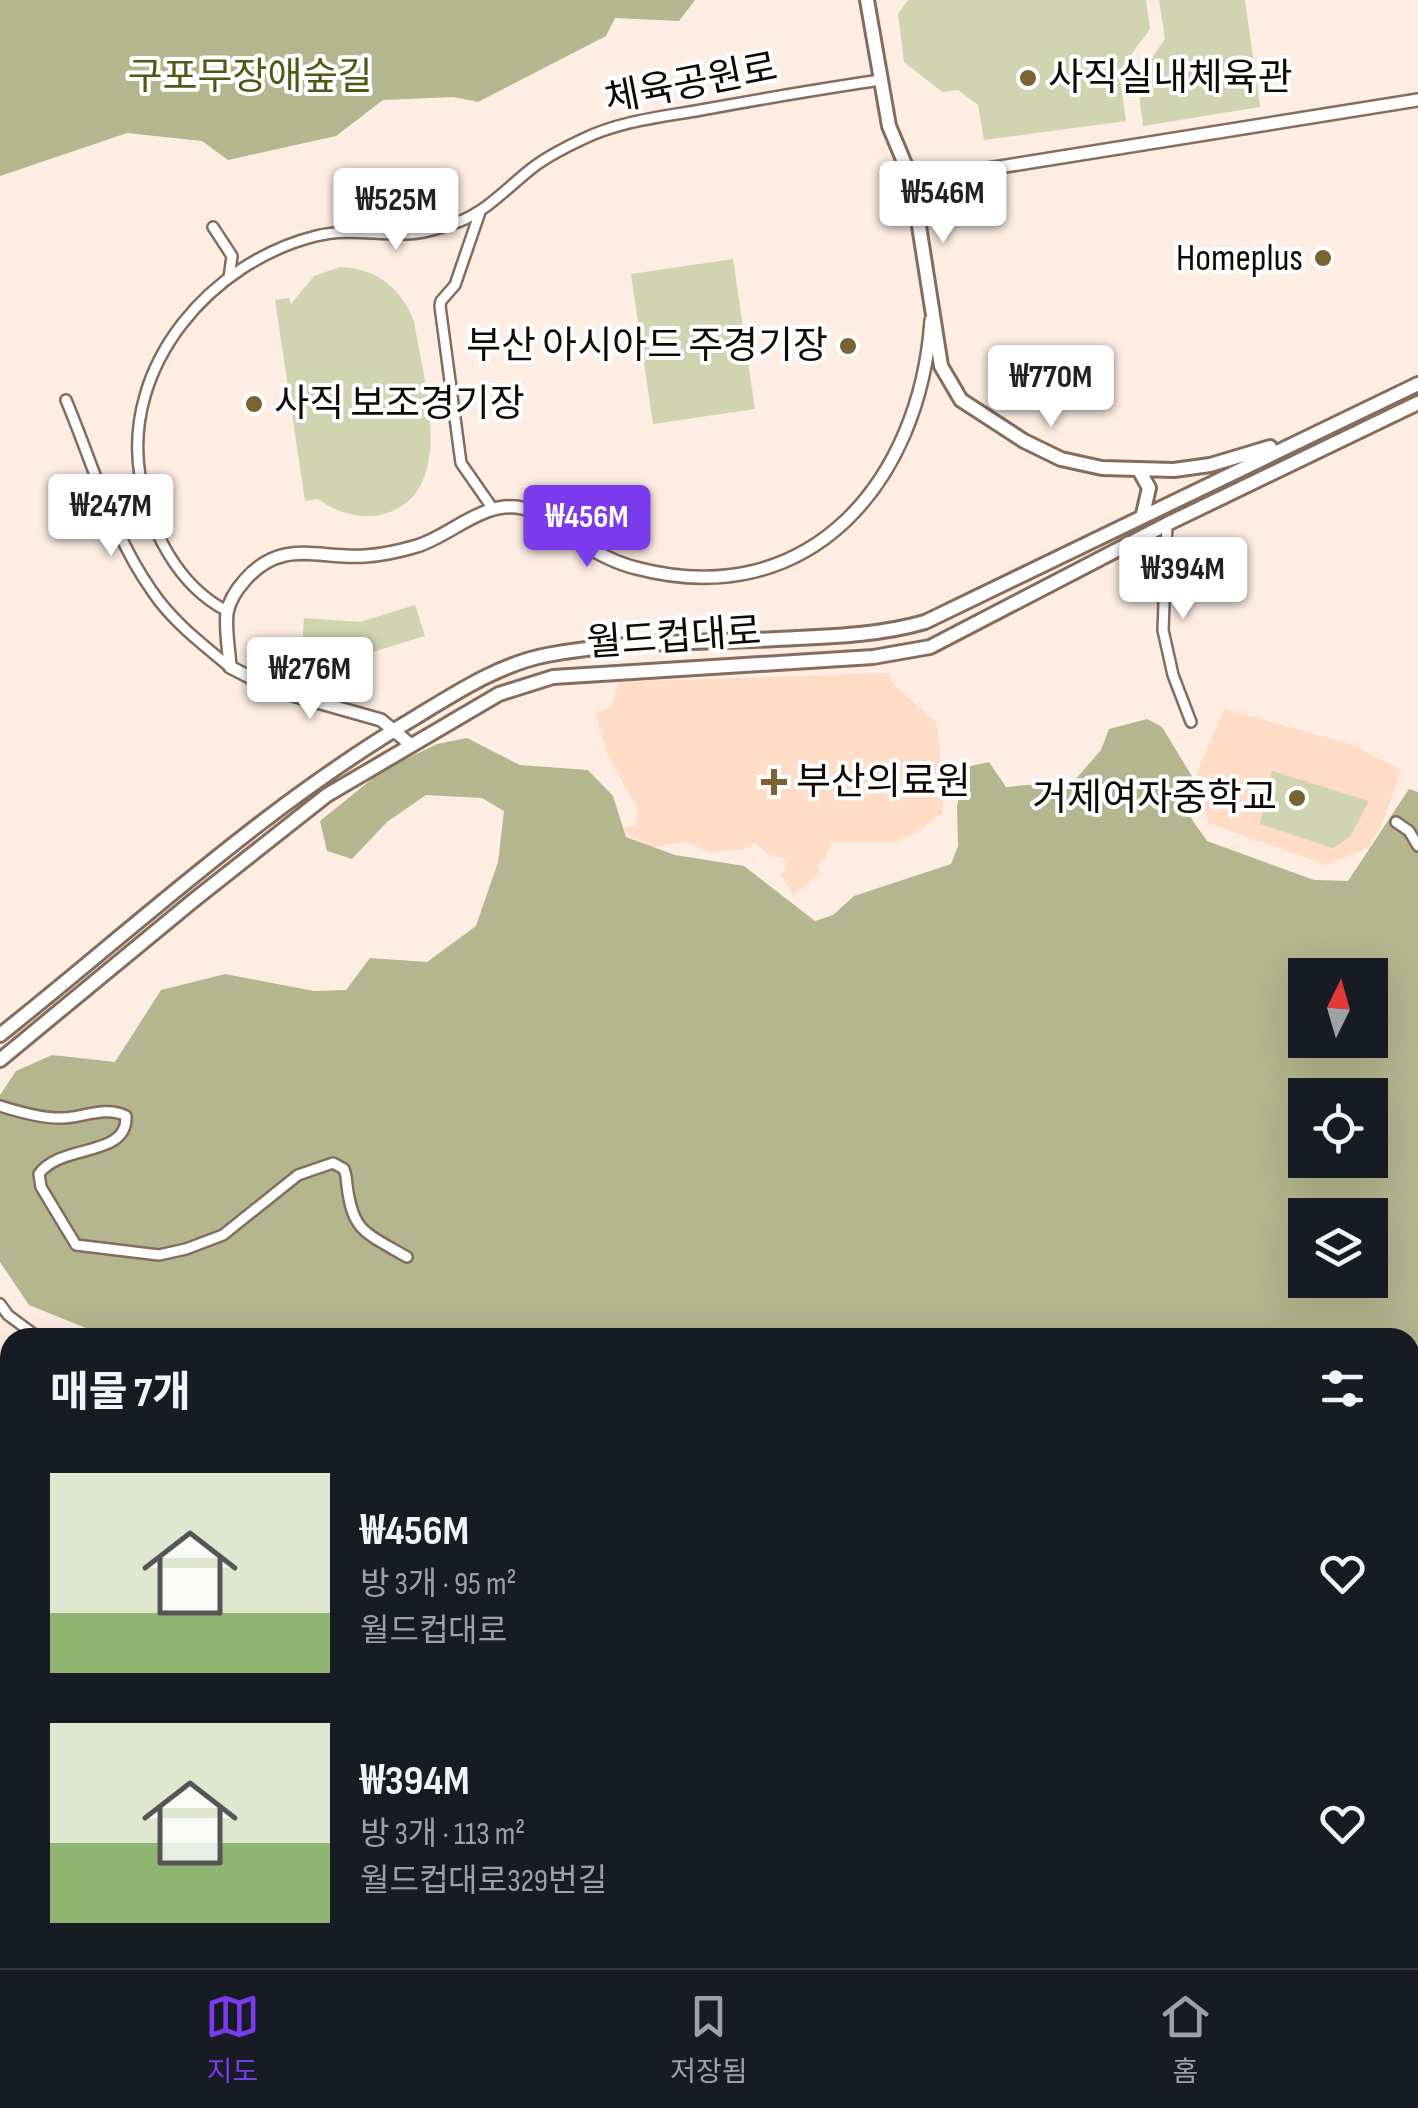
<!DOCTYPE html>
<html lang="ko">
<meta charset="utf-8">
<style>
body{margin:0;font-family:"Sofia Sans Condensed","Noto Sans KR",sans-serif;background:#242831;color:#f1f3f6;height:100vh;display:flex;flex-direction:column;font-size:38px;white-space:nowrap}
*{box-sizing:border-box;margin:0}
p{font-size:32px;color:#9ea1a6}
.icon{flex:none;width:55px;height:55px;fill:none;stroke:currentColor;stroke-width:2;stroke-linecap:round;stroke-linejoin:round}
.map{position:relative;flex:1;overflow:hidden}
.details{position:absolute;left:0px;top:1328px;width:1420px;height:642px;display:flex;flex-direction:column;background:#171b24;border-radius:30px 30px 0 0;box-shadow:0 10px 40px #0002}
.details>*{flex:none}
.needle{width:65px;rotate:5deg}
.buttons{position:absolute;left:1288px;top:958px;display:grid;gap:20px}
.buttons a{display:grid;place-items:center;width:100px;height:100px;border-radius:0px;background:#171b24;box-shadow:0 10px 40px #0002;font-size:50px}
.price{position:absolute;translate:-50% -85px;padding:0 22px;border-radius:10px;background:#fff;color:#222;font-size:32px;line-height:65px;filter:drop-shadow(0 2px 5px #0008)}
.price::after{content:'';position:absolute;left:50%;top:60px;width:30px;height:22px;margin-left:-15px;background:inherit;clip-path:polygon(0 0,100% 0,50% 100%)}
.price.active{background:#7c3aed;color:#fff}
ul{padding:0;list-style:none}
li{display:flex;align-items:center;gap:30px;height:250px;padding:0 50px}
li span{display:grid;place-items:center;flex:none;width:280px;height:200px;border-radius:0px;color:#555}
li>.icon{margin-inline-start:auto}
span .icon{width:120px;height:120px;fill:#fffc;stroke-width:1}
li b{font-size:42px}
h2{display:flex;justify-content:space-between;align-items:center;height:120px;padding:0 50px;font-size:42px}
.menu{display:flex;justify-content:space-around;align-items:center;height:140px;border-top:2px solid #363941;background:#171b24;font-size:28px;color:#9ea1a6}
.menu a{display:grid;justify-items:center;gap:5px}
.menu .active{color:#7c3aed}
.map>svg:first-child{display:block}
</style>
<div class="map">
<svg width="1418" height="1968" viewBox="0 0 1418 1968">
<rect width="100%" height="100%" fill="#fdede2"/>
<path fill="#fedcc6" d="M887 673 895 686 937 723 944 800 942 813 917 832 896 842H831L825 859 817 865 820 872 794 895 780 874 787 868 783 858 768 854 755 843 742 850 708 851 686 842 653 847 630 836 623 828 635 826 638 808 609 759 595 712 611 708 619 682Z
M1224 709 1354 745 1401 770 1382 824 1368 848 1326 865 1208 823 1197 773Z
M0 1697 10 1705V1909L0 1897Z
M68 1960H280L277 1968H65Z"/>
<path fill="#d1d4b1" d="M908 0H1146L1150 29 1119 71 1126 121 984 140 978 105 958 90 942 92 904 62 898 14Z
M1159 0H1245L1260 107 1143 126 1137 79 1165 39Z
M733 259 755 409 653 424 631 274Z
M340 267C376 268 401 288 414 321 422 376 460 493 384 514 359 520 338 513 318 499L305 501 275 300 289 298 291 304 314 276Z
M415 605 425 636 359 656 357 672 301 668 304 618 360 622Z
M1272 771 1369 801 1350 837 1333 848 1260 824Z
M0 1776 10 1784V1855L0 1847Z"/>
<path fill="#b3b68e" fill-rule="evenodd" d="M0 0H695L679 21 615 18 606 36 478 102 454 97 383 100 336 136 228 160 202 141 127 133 0 176Z
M1147 719 1162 727 1193 778 1191 818 1207 841 1314 880 1348 881 1409 789 1418 792V1452L1410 1458V1338L108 1337 29 1305 0 1262V1095L16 1071 52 1055 115 1062 161 990 225 974 314 991 346 990 370 958 427 962 476 926 498 862 504 811 482 798 426 795 387 822 352 859 327 851 320 821 383 770 437 744 467 738 520 765 588 770 613 796 626 837 675 855 744 866 815 921 833 915 854 896 951 864 958 846 957 806 966 767 989 762 1006 787 1074 781 1101 750 1109 729ZM1305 975H1370V1040H1305ZM1305 1095H1370V1160H1305ZM1305 1215H1370V1280H1305Z
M599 1960H1296L1294 1968H600Z"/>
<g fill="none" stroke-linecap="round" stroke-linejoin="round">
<defs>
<path id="minor" d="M480 212 455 285 441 301 440 306 461 463 493 509
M213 227 232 256 229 278
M66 400C93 464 112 535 152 591 172 621 202 644 230 667
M1167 524 1163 630 1173 675 1191 722
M227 611C178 586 149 529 140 476 122 365 211 262 316 236 347 228 375 235 406 234 424 234 442 227 458 222 487 211 507 188 531 169 546 157 566 147 583 139 620 121 661 117 701 110 761 99 820 89 880 80
M1396 822 1409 831 1418 846
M0 1106C19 1112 44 1119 63 1118 83 1117 107 1106 126 1116 128 1158 61 1143 39 1174L41 1187 76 1245 159 1255 186 1249 223 1235 298 1175 333 1163 344 1169 346 1176C351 1231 362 1231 407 1257
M0 1304 8 1315 39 1338
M0 1504 10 1494
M0 1667 10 1664
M1410 1865 1418 1864
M485 1960V1968
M23 1968 30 1960
M448 1968 453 1960"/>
<path id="tertiary" d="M912 181 1418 100
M410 744 381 720 275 690 230 667C229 650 225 630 227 613 229 601 237 589 245 580 282 538 317 559 365 556 382 555 400 551 417 546 452 535 483 500 522 508 542 513 558 528 574 539 593 551 615 563 636 568 810 614 920 481 931 320
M1410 1741 1418 1718
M1312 1968 1315 1960"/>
<path id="secondary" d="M867 0 889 126 912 181 941 366 961 400 1024 441 1061 459 1102 468 1174 470 1210 465 1270 447
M1139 470 1149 488 1143 514
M0 1035C137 926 265 806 416 717 457 692 500 664 547 655 628 640 715 643 797 638 841 636 883 634 925 622L1418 384
M0 1060 194 900 327 795 499 694 553 677 873 657 930 647 1167 524 1418 403"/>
</defs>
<use href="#minor" stroke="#846d5d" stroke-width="14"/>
<use href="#tertiary" stroke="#846d5d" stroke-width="16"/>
<use href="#secondary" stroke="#846d5d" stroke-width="18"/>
<use href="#minor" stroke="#fff" stroke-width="9"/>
<use href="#tertiary" stroke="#fff" stroke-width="11"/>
<use href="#secondary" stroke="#fff" stroke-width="12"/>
</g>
<g fill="#786333" stroke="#fff" stroke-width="4">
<circle cx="1028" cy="78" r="10"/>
<circle cx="1323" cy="258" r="10"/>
<circle cx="848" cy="346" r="10"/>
<circle cx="254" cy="404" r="10"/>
<path d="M769 767h10v10h10v10h-10v10h-10v-10h-10v-10h10z"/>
<circle cx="1297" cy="798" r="10"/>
</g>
<g text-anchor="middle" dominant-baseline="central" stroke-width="8" stroke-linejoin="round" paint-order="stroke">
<g font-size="38" fill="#535615" stroke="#fff">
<text x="250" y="77">구포무장애숲길</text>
</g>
<g font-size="38" fill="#110905" stroke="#fff" text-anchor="start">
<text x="1048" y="78">사직실내체육관</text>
<text x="1303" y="258" text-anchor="end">Homeplus</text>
<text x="828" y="346" text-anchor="end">부산 아시아드 주경기장</text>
<text x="274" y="404">사직 보조경기장</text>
<text x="796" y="782">부산의료원</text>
<text x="1277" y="798" text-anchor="end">거제여자중학교</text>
</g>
<g font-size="38" fill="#110905" stroke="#fff">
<text transform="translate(691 84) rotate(-11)">체육공원로</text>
<text transform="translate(674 638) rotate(-4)">월드컵대로</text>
</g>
</g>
</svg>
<div class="buttons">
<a><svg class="needle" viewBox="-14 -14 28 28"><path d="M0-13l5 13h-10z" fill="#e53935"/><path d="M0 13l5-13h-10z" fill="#9ea1a6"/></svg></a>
<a><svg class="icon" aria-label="locate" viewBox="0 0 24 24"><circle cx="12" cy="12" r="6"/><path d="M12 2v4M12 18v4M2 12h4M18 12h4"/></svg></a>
<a><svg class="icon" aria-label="layers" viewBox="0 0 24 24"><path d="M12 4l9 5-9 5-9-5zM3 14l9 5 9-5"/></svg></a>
</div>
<b class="price" style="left:943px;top:246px">₩546M</b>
<b class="price" style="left:396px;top:253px">₩525M</b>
<b class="price" style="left:1051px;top:430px">₩770M</b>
<b class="price" style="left:111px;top:559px">₩247M</b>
<b class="price active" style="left:587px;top:570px">₩456M</b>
<b class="price" style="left:1183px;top:622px">₩394M</b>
<b class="price" style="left:310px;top:722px">₩276M</b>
<section class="details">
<h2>매물 7개<svg class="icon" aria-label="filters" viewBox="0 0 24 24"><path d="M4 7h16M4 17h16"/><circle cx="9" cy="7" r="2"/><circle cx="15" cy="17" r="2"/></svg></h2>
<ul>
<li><span style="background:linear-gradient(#dfe7d0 70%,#8fb573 0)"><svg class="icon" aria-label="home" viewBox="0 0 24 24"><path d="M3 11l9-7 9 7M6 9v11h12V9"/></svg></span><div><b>₩456M</b><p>방 3개 · 95 m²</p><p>월드컵대로</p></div><svg class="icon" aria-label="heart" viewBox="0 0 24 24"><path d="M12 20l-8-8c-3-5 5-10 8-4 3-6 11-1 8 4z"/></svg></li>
<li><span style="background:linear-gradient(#dfe7d0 60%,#8fb573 0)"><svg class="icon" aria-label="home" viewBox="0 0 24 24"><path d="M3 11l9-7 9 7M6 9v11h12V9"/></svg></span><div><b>₩394M</b><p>방 3개 · 113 m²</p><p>월드컵대로329번길</p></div><svg class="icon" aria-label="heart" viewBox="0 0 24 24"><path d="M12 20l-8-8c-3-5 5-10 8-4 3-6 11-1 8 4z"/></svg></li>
</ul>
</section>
</div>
<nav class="menu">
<a class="active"><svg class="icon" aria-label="map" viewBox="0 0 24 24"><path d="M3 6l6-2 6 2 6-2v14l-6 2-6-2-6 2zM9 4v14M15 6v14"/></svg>지도</a>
<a><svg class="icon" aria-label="saved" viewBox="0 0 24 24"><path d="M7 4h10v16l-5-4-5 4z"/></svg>저장됨</a>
<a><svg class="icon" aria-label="home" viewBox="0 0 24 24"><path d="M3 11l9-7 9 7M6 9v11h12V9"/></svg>홈</a>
</nav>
